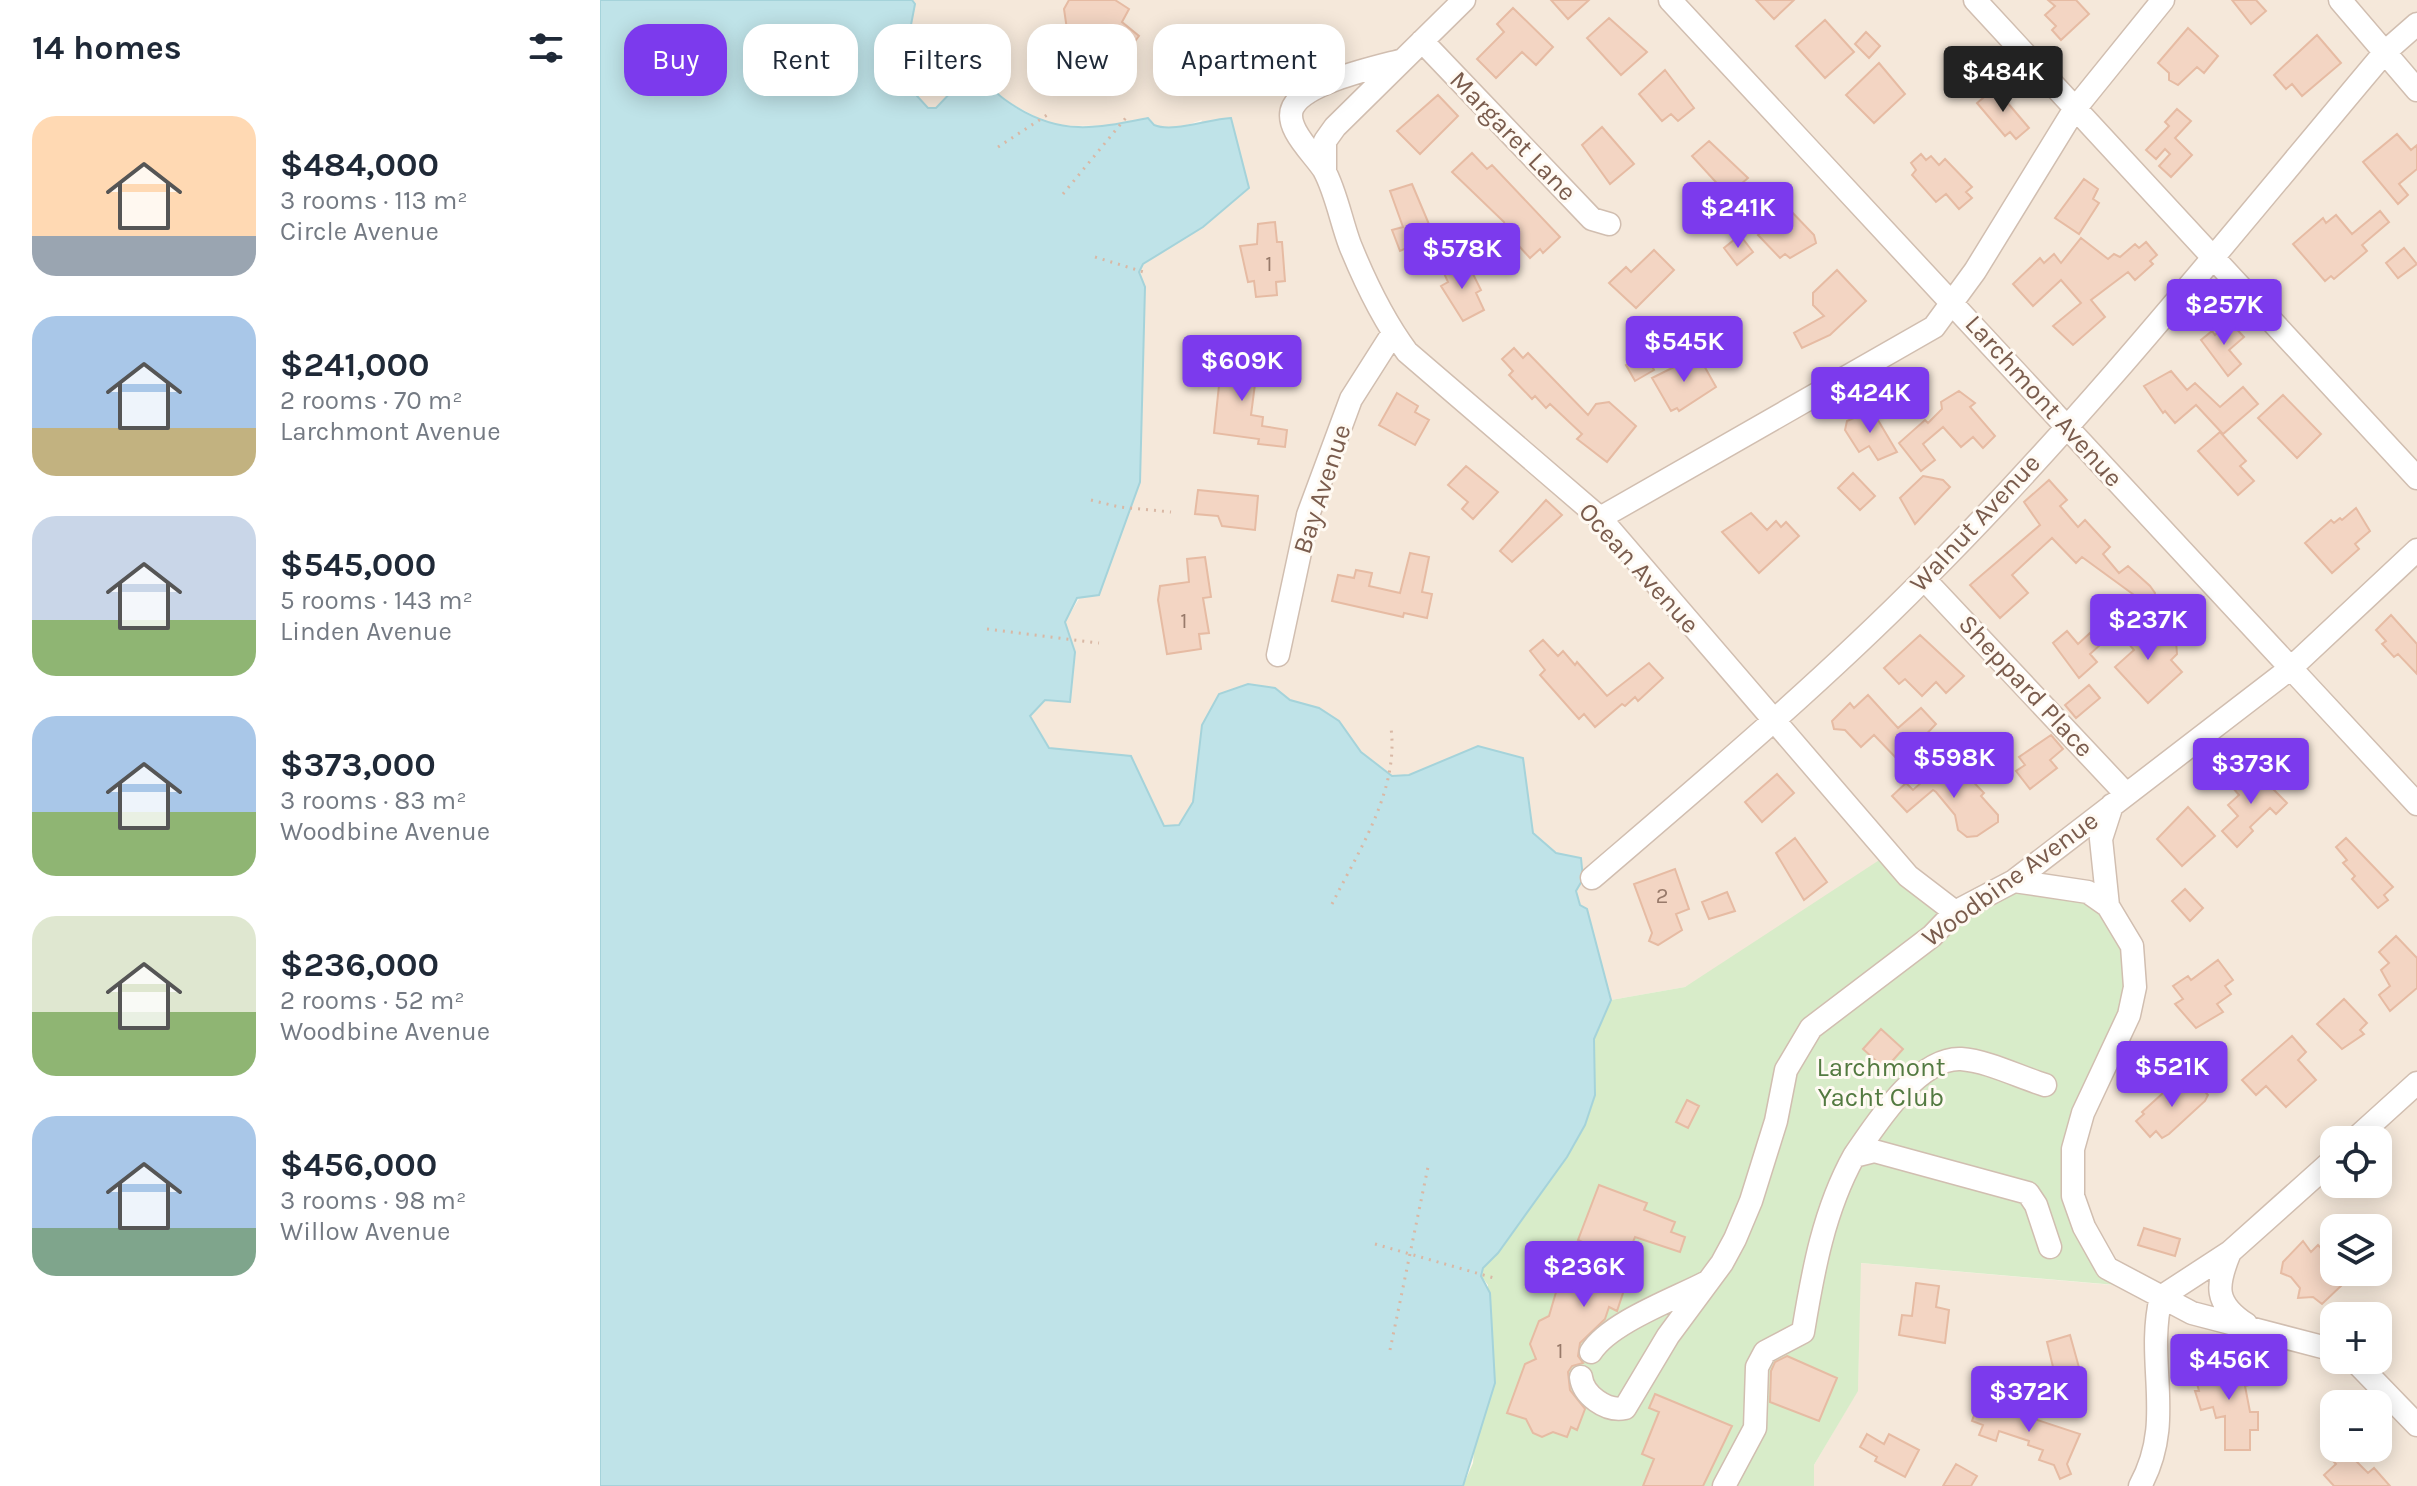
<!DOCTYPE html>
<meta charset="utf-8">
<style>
body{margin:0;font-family:Karla,sans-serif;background:#f2f2f3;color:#1f2937;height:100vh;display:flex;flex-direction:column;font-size:30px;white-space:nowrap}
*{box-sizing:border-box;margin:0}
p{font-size:26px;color:#747a83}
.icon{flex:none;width:44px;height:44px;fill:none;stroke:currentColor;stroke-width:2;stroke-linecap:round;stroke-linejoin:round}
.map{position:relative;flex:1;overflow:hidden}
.panel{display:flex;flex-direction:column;background:#fff;width:600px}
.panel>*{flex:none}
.guide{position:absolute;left:24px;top:24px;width:760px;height:72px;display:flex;gap:16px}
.fabs{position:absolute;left:1720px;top:1126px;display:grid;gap:16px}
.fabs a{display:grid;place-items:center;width:72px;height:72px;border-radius:16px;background:#fff;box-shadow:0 4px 20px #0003;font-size:40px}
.price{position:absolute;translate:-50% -68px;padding:0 18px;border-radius:8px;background:#7c3aed;color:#fff;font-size:26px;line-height:52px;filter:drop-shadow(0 2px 4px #0008)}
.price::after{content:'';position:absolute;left:50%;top:48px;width:24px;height:18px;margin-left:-12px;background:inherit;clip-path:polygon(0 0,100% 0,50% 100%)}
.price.selected{background:#222;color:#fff}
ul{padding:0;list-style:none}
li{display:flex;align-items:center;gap:24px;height:200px;padding:0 32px}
li span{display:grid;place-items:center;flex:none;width:224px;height:160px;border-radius:24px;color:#555}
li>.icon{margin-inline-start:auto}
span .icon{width:96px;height:96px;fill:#fffc;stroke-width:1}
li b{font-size:34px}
h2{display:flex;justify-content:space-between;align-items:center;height:96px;padding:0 32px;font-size:34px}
.pill{padding:0 28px;border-radius:24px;background:#fff;box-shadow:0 4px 20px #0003;font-size:28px;line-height:72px}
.pill.selected{background:#7c3aed;color:#fff}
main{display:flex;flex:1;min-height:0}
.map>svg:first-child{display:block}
</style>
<main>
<section class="panel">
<h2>14 homes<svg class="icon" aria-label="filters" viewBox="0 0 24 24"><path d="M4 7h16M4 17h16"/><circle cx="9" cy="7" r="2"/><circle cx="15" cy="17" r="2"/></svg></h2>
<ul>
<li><span style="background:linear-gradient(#ffd9b3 75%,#9aa5b1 0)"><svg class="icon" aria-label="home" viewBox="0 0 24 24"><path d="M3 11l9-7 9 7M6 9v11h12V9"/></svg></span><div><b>$484,000</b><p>3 rooms · 113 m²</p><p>Circle Avenue</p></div></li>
<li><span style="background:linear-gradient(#a9c7e8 70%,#c2b280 0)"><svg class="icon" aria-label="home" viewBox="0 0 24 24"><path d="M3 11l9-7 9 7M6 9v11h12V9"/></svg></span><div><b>$241,000</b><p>2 rooms · 70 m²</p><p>Larchmont Avenue</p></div></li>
<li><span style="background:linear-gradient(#c9d6e8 65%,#8fb573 0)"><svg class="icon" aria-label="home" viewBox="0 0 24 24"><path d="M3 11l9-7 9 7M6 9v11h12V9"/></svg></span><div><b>$545,000</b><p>5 rooms · 143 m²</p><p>Linden Avenue</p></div></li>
<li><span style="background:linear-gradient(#a9c7e8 60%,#8fb573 0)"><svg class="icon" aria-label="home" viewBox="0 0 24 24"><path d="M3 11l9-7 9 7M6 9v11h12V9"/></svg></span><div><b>$373,000</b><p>3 rooms · 83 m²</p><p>Woodbine Avenue</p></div></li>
<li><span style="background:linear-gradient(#dfe7d0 60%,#8fb573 0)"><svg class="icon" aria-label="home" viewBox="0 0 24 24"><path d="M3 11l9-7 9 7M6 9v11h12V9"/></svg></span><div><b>$236,000</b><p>2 rooms · 52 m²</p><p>Woodbine Avenue</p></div></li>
<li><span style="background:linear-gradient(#a9c7e8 70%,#7fa58c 0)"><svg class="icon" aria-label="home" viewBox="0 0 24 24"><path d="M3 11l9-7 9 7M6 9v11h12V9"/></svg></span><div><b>$456,000</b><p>3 rooms · 98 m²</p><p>Willow Avenue</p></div></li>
</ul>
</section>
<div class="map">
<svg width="1817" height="1486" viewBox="0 0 1817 1486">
<rect width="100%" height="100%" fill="#fdf6ec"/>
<path fill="#f5e8da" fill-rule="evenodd" d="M312 0H1817V1486H1214V1465L1258 1390 1260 1263 1536 1287 1109 974 1085 987 1011 1000 976 891 956 853 933 833 923 758 878 746 809 775 792 776 761 752 739 721 719 708 690 700 674 688 648 684 619 695 602 725 593 802 578 826H563L531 756 449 748 430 716 445 699 469 702 475 652 465 622 523 526 540 482 545 287 539 272 542 264 553 256 602 120 574 129 554 125 454 126 404 100 364 66 356 87 336 108H328L317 96 327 56 310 30 315 4ZM1734 1140H1778V1184H1734ZM1734 1228H1778V1272H1734ZM1734 1316H1778V1360H1734ZM1734 1404H1778V1448H1734Z"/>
<path fill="#d8ecc9" d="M1287 855 1355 914 1414 883 1486 893 1530 947 1533 985 1484 1103 1480 1223 1539 1287 1261 1263 1258 1391 1214 1465V1486H863L873 1463 888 1285 881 1276 883 1268 898 1253 967 1157 985 1125 995 1095 994 1039 1011 1000 1085 987Z"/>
<path fill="#bfe3e8" stroke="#a5d3da" stroke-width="2" d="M0 0H312L315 4 310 30 327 56 317 96 328 108H336L356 87 364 66 387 76C391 91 403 99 416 107 463 136 497 128 548 118L554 125C573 133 608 119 631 118L649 188 603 227 543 264 539 272 545 287 540 482 499 595 477 598 465 622 475 652 470 702 445 700 430 716 449 748 531 756 564 826 579 825 593 802 602 725 619 694 648 684 675 688 690 700 719 708 739 721 761 752 792 776 809 775 878 746 923 758 933 833 956 853 981 858 983 879 976 891 980 905 987 909 1011 1000 994 1039 995 1095 985 1125 967 1157 898 1253 883 1268 881 1276 890 1293 895 1383 863 1486H0Z"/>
<path fill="#f3d5c3" stroke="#e6bba3" stroke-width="2" d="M469 0H515L529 9 522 22 539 36 521 59 510 51 504 57 491 53 471 57 464 9Z
M951 0H989L968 19Z
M1156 0H1194L1174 19Z
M1448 0H1476L1489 14 1461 40 1452 30 1456 26 1445 15 1455 6Z
M1632 0H1656L1666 11 1651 24Z
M913 8 953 47 936 65 922 52 896 78 877 59 904 32 897 24Z
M1009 18 1047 52 1021 75 987 38Z
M1225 20 1254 52 1225 78 1196 46Z
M1588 28 1618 56 1604 73 1597 67 1578 85 1569 80V73L1558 63Z
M1266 32 1280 46 1269 58 1255 44Z
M1717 35 1741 63 1702 96 1692 84 1686 89 1674 75Z
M1279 63 1305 94 1274 123 1246 95Z
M1065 70 1094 108 1078 121 1071 114 1062 121 1039 94Z
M1395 88 1429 128 1416 139 1410 132 1405 136 1377 103Z
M838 95 858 116 820 154 797 131Z
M1577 109 1591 121 1575 138 1592 155 1571 177 1559 166 1570 154 1565 149 1556 159 1546 150 1569 126 1565 122Z
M1002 127 1034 164 1010 184 982 145Z
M1797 134 1811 150 1817 145V169L1799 184 1808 195 1798 204 1763 162Z
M1109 141 1148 178 1134 190 1130 185 1124 191 1092 156Z
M872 153 887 169 892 165 960 237 943 253 940 249 930 258 907 233 904 222 852 172Z
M1321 154 1326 160 1331 156 1339 165 1345 159 1372 187 1366 192 1372 198 1359 209 1346 194 1336 202 1312 175 1316 170 1311 163Z
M1484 179 1498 189 1493 199 1499 203 1479 234 1455 218Z
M812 184 834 236 800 251 792 230 803 227 790 191Z
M1188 208 1214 235 1216 243 1190 258 1185 254 1180 258 1158 235Z
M1780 211 1789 222 1762 245 1767 251 1734 279 1731 276 1725 281 1693 244 1723 218 1726 223 1736 215 1752 234Z
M675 222 677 242H682L685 281 676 282 677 295 656 297 654 281 648 282 640 246 657 244 658 224Z
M1140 235 1153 252 1137 265 1124 248Z
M1481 238 1508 259 1514 254 1520 257 1535 244 1539 248 1546 242 1557 255 1550 261 1553 264 1535 280 1528 272 1491 300 1505 317 1473 345 1453 326 1481 303 1461 280 1433 306 1413 284 1440 258 1444 263 1454 254 1461 263Z
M1804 248 1817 264 1798 278 1786 263Z
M1054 250 1074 270 1036 308 1009 283 1026 267 1031 272Z
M858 261 865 273 871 270 881 290 876 293 884 310 863 321 841 286 848 282 842 269Z
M1237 270 1266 301 1230 335 1202 348 1194 333 1224 316 1213 305V293Z
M1630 322 1644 337 1629 350 1641 364 1628 376 1601 340 1612 331 1615 335Z
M634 346 651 348 647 383 655 384 651 415 663 417 662 426 687 430 685 447 658 444 659 439 614 433 622 357 632 359Z
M914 348 923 358 928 353 988 415 996 404 1009 402 1036 426 1007 462 977 439 982 434 950 404 946 408 935 396 932 399 909 375 913 371 902 359Z
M1045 354 1054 370 1035 381 1026 365Z
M1098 355 1116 387 1079 411 1077 408 1071 411 1052 378Z
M1571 371 1587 390 1595 383 1620 407 1643 387 1658 404 1623 434 1596 405 1575 423 1565 411 1563 413 1544 386Z
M1359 391 1375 403 1370 407 1395 436 1383 448 1373 437 1361 447 1343 427 1323 444 1335 460 1321 471 1299 443 1325 420 1328 423 1342 409 1341 402Z
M797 393 818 406 815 412 829 420 815 445 779 425Z
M1683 395 1721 434 1697 458 1658 418Z
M1272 410 1297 452 1278 460 1269 446 1259 452 1245 430 1247 421Z
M1620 432 1646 461 1640 466 1654 481 1638 495 1598 451Z
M866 466 898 492 873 519 862 509 868 502 848 485Z
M1253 473 1275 496 1260 510 1238 488Z
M1323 476 1343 480 1350 487 1315 524 1300 498Z
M1449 480 1467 500 1460 506 1478 527 1485 520 1510 547 1503 554 1519 573 1528 566 1550 586 1555 593 1552 608 1482 557 1476 563 1452 538 1412 575 1428 593 1400 618 1370 585 1440 525 1424 502Z
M598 490 658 496 655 530 622 526 618 516 595 514Z
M946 500 962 515 912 562 900 551Z
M1756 508 1770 531 1755 544 1759 549 1732 573 1705 543 1731 520 1734 523 1740 518 1742 520Z
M1151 513 1167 530 1176 521 1181 527 1186 522 1199 536 1159 573 1122 532Z
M810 553 829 557 822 592 832 594 827 618 804 613 803 617 732 601 738 575 754 578 756 570 772 573 769 586 800 593Z
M605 557 611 597 603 598 609 633 599 634 601 649 567 654 558 600 560 586 589 582 587 559Z
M1791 615 1817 644V674L1798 654 1794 657 1782 644 1786 641 1776 630Z
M1526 617 1550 643 1557 637 1570 636 1576 641 1577 654 1571 660 1582 672 1548 703 1515 667 1534 650 1515 628Z
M1467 631 1478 644 1490 633 1500 645 1490 654 1497 662 1479 678 1453 643Z
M1320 635 1364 676 1346 693 1336 682 1322 696 1305 679 1299 684 1284 668Z
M943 640 958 656 963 651 975 665 977 662 1007 696 1049 663 1063 678 1038 701 1035 697 1025 706 1022 704 995 727 984 714 979 719 940 675 945 670 930 651Z
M1489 685 1500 698 1476 718 1465 705Z
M1268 695 1298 728 1321 708 1336 724 1300 762 1274 735 1261 747 1245 730 1234 729 1232 721 1250 703 1254 708Z
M1451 735 1463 749 1450 760 1457 768 1430 789 1416 771 1425 765 1419 757Z
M1340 766 1349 777 1359 767 1384 793 1381 796 1398 815V822L1377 836 1367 837 1358 830 1355 815 1336 792 1333 790 1307 812 1292 796 1306 783 1313 790Z
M1653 769 1687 803 1676 814 1670 808 1650 827 1653 831 1637 847 1622 831 1638 816 1628 805 1639 795 1633 788Z
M1177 774 1194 793 1162 822 1145 802Z
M1588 807 1615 836 1582 866 1557 839Z
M1195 838 1227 882 1204 900 1176 853Z
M1746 838 1793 887 1784 895 1788 900 1778 908 1752 879 1755 876 1743 863 1747 860 1736 847Z
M1075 869 1089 909 1076 914 1082 930 1058 945 1049 941 1052 933 1034 884Z
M1585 889 1603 908 1590 921 1572 901Z
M1127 892 1135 911 1109 919 1102 902Z
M1796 936 1817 958V988L1790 1011 1779 995 1790 986 1781 970 1789 963 1779 952Z
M1618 960 1633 980 1625 986 1631 994 1617 1004 1623 1012 1596 1028 1575 1004 1583 999 1573 986 1588 976 1591 980Z
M1744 999 1767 1023 1760 1030 1764 1034 1742 1049 1717 1024Z
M1281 1029 1303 1049 1285 1069 1263 1049Z
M1692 1036 1706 1052 1698 1060 1716 1080 1686 1107 1666 1086 1656 1095 1642 1080Z
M1593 1079 1608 1095 1605 1101 1569 1134 1562 1138 1556 1131 1550 1137 1536 1121 1544 1114 1542 1112 1573 1084 1579 1091Z
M1087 1100 1099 1106 1088 1128 1076 1122Z
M999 1185 1047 1203 1044 1210 1075 1222 1071 1232 1085 1237 1080 1252 1035 1237 1020 1275 1028 1278 1017 1311 1009 1307 1005 1319 980 1343 978 1356 983 1363 972 1366 968 1372 970 1390 985 1409 977 1430 971 1427 967 1437 953 1432 942 1437 933 1433 926 1419 907 1413 925 1364 936 1359 930 1344 939 1321 949 1316 959 1282 976 1274 989 1245 978 1240Z
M1544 1228 1580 1239 1575 1256 1538 1245Z
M1703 1241 1711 1252 1718 1245 1732 1260 1725 1267 1743 1284 1722 1304 1713 1297 1698 1298 1700 1288 1691 1277 1681 1273 1683 1262Z
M1316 1283 1339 1286 1336 1307 1349 1310 1345 1343 1299 1335 1302 1315 1312 1316Z
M1470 1335 1485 1389 1460 1396 1447 1342Z
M1187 1356 1237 1378 1219 1421 1170 1402 1171 1371 1175 1362Z
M1637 1364 1649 1371 1653 1384 1645 1386 1650 1412H1658V1430H1650V1450H1625V1416L1616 1418 1613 1407 1601 1410 1595 1391H1599L1594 1372Z
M1055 1394 1132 1426 1103 1486H1043L1054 1459 1042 1454 1059 1412 1049 1408Z
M1379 1401 1480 1434 1467 1464 1471 1474 1460 1479 1454 1465 1439 1460 1443 1450 1428 1445 1429 1441 1399 1431 1396 1441 1379 1435 1383 1425 1372 1421Z
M1267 1434 1284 1444 1289 1434 1319 1450 1305 1477 1275 1461 1277 1457 1260 1447Z
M1743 1448 1768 1473 1774 1468 1790 1486H1734L1724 1475 1736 1464 1731 1459Z
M1356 1464 1377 1476 1371 1486H1343Z"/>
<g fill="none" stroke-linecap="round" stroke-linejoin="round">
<defs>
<path id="minor" d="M1070 0 1817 804
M1375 0 1817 478
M1740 0 1817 90
M822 41 992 219 1009 224
M803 60C777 67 706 82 693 107 683 127 714 154 724 170 736 192 741 221 750 245 765 282 784 321 807 352L1000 518 1308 876 1355 912
M725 172V141L735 127 864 0
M1000 518 1334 327 1375 271 1474 110 1563 0
M1324 579 1526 794
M678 655 708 515 751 399 793 333
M992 878C1105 781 1219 685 1324 579 1489 414 1635 230 1785 52L1817 24
M1414 881 1488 892 1508 906 1532 946 1535 987 1529 1015 1483 1113 1473 1149V1196L1484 1227 1507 1268 1592 1313 1734 1350
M1508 906 1501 839 1512 805
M1754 1140 1817 1083
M1254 1156C1276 1124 1318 1057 1361 1059 1388 1061 1419 1077 1445 1085
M1630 1252C1616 1286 1614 1303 1646 1324
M991 1352C1009 1323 1074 1299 1105 1283
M1754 1360 1817 1425
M981 1377C983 1395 1006 1412 1025 1408L1068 1336 1122 1263 1135 1239 1151 1201 1176 1121 1186 1070 1211 1028 1332 936 1355 912 1414 881 1691 668 1817 550
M1124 1486 1155 1428 1157 1367 1165 1352 1203 1332C1213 1271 1224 1210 1254 1156L1274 1151 1428 1193 1436 1205 1450 1247
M1540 1486C1576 1421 1545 1364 1561 1297L1630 1252 1734 1159"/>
</defs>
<use href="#minor" stroke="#d1beb0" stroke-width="25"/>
<path stroke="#d9b8a5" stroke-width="3" stroke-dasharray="2 6" stroke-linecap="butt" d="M398 147 447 115
M463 194 529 114
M495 257 547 273
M491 500 519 507 571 512
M387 629 499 643
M732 904C759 850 799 790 791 728
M775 1244 894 1278
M790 1350 828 1167"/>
<use href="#minor" stroke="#fff" stroke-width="22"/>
</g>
<g text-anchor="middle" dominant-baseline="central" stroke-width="6" stroke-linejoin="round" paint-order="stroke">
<g font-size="22" fill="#987a6a">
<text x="669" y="264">1</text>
<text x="584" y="621">1</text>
<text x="1062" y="896">2</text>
<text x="960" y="1351">1</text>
</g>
<g font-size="26" fill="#7a5c4d" stroke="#fffaf3">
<text transform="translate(913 136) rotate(46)">Margaret Lane</text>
<text transform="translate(1444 401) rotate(48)">Larchmont Avenue</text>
<text transform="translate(722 489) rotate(-72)">Bay Avenue</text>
<text transform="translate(1375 523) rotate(-47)">Walnut Avenue</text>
<text transform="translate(1039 568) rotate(48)">Ocean Avenue</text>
<text transform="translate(1426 686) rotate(47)">Sheppard Place</text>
<text transform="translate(1410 879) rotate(-36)">Woodbine Avenue</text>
</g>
<g font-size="26" fill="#537a41" stroke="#fffaf3">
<text x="1281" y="1067">Larchmont<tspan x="1281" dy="30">Yacht Club</tspan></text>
</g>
</g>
</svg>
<div class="fabs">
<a><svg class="icon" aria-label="locate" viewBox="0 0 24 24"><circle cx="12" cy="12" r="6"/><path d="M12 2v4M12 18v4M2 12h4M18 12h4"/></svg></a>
<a><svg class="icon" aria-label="layers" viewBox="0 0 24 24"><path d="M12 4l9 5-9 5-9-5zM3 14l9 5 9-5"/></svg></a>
<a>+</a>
<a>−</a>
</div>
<b class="price selected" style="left:1403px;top:114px">$484K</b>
<b class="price" style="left:1138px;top:250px">$241K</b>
<b class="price" style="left:862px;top:291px">$578K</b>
<b class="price" style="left:1624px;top:347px">$257K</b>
<b class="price" style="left:1084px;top:384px">$545K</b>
<b class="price" style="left:642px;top:403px">$609K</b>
<b class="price" style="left:1270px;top:435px">$424K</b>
<b class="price" style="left:1548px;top:662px">$237K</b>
<b class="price" style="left:1354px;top:800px">$598K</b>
<b class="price" style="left:1651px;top:806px">$373K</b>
<b class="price" style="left:1572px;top:1109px">$521K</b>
<b class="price" style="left:984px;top:1309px">$236K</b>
<b class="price" style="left:1629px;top:1402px">$456K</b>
<b class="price" style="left:1429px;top:1434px">$372K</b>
<div class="guide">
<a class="pill selected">Buy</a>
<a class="pill">Rent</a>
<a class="pill">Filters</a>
<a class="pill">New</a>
<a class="pill">Apartment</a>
</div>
</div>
</main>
